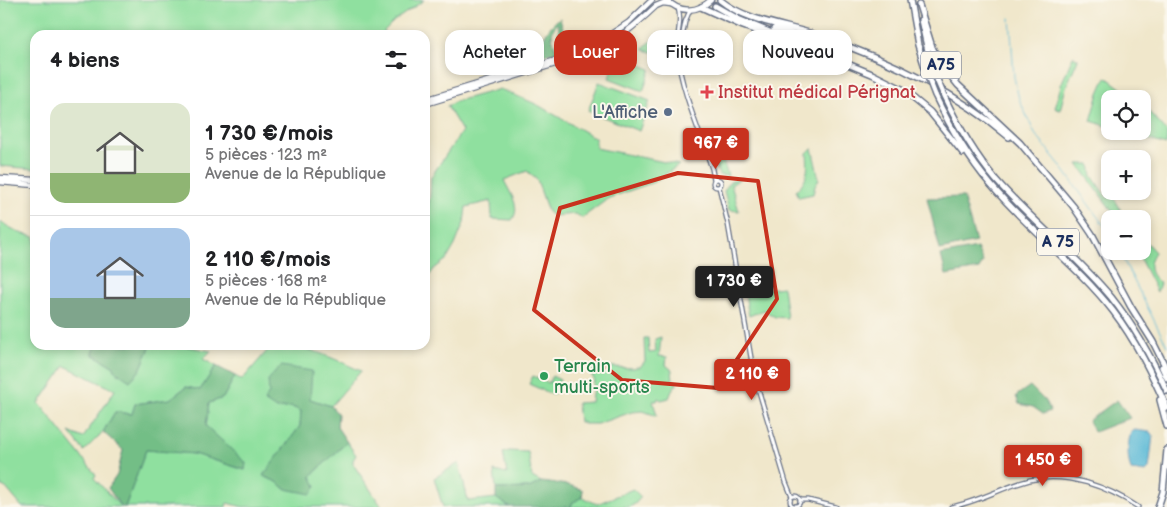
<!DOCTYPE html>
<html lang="fr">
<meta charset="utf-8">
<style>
body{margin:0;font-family:"Balsamiq Sans",sans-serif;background:#f2f2f2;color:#202124;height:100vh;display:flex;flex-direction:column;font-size:19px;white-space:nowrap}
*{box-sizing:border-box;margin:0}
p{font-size:16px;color:#757577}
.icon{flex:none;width:28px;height:28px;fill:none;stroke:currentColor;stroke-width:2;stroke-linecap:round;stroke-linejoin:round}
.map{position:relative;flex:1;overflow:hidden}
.details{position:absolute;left:30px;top:30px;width:400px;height:320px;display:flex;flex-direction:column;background:#fff;border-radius:15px;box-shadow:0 2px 8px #0003}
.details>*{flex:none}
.hud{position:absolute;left:445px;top:30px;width:475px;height:45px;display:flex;gap:10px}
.buttons{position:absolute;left:1101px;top:90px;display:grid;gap:10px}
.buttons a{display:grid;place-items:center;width:50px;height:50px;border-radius:10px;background:#fff;box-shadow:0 2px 8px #0003;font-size:25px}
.price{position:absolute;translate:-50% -42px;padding:0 11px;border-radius:5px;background:#c8321e;color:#fff;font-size:16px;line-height:32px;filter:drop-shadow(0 1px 2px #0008)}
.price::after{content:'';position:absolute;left:50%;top:30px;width:15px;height:11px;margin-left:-8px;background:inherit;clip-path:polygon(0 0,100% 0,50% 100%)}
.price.selected{background:#222;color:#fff}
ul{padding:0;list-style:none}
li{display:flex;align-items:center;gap:15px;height:125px;padding:0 20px}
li+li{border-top:1px solid #e0e0e0}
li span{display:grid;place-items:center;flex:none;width:140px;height:100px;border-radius:15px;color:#555}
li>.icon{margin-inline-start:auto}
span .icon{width:60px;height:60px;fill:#fffc;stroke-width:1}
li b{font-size:21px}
h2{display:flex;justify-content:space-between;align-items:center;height:60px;padding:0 20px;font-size:21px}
.tag{padding:0 18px;border-radius:15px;background:#fff;box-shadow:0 2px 8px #0003;font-size:18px;line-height:45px}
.tag.selected{background:#c8321e;color:#fff}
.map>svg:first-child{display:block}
</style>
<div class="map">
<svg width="1167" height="507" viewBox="0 0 1167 507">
<rect width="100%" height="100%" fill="#fbf7ec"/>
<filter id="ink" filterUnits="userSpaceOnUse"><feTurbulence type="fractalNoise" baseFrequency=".02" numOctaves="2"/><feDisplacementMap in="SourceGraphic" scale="10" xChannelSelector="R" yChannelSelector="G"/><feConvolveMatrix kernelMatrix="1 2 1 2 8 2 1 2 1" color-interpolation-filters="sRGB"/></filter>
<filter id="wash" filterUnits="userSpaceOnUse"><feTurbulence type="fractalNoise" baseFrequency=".0096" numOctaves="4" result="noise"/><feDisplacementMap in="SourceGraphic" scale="20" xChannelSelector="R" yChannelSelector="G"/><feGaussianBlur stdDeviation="1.12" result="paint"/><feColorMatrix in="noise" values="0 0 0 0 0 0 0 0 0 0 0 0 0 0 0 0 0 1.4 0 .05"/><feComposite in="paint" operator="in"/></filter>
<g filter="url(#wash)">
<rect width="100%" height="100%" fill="#f0e7cb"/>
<path fill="#8fe09f" stroke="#55887e" d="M0 0H424L394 21 384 31 387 35H35V169L0 166Z
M661 34 662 35 668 56 644 50V47Z
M617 56 651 69 643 91 609 78Z
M1073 56 1078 59 1066 87 1060 110 1055 108 1061 85Z
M1106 77 1135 99H1110V127L1091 121 1099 93Z
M599 82 650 101 639 131 588 111Z
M500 89 536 104 595 138 596 148 679 165 654 182 609 198 582 218 576 214 553 216 548 212 537 180 527 171 504 180C509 192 522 207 512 220L492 219 491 201 466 207 464 223 455 245 447 259 434 269 425 282V221L430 197 431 177 462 131 447 106 457 101Z
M1143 105 1167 132 1166 145 1122 131H1142Z
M717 142 728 176 719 175 707 145Z
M812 148 819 179 815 186 813 194 799 197 796 190C809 179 808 168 807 153Z
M1078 164H1090L1092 176 1107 198 1113 196 1125 218 1118 219Z
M739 178 743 177 731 185 739 211 729 210 724 191 730 182Z
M0 222 20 233 35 237V345H96L93 354 114 367 130 381 140 370 151 345H180L211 351 203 359 216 366 200 390 186 387 170 399 135 404 132 414 115 412 103 432 84 451 69 432 83 438 115 390 65 366 39 403 96 475 94 478 121 507H22L6 488 0 485Z
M1143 239 1155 252C1147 264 1148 274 1160 283L1157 292 1136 251H1142Z
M783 287 787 318 775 317 764 310 749 316 745 294 750 291Z
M661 337 659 356 667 357 666 365 672 370 673 381 676 380 677 385 674 386 669 398 661 400 658 398 657 401H653L657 416 643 411 632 412 597 424H583V422H579L577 403 591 402 594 379 588 369 593 366 633 368 641 366 645 361 644 338H648L649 353 656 352 655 339Z
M272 345C308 345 330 357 361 371L331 406 310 399 276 409 292 407 301 411 300 426 264 476 277 482 286 489 311 476 347 442 356 455 353 460V464L382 507H243L227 503 226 507H125L146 450 194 454 245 470 206 426 209 403 223 398 235 376 242 380Z
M533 376 549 383 552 376 560 380 553 395 529 384Z
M509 451 528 452 532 477 541 482 529 488 496 489 494 471 507 474 503 453Z
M459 463 468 501 496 498 509 507H443L434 478Z
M633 489 641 497 635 504 629 507H571L572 503 582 497 597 504Z"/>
<path fill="#73be86" stroke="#477672" d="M560 18 565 35V48L561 50 558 23C548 32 553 41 557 52L543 55 541 53C540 39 549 26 560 18Z
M963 197 976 242 940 250 927 198Z
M977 248 983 262 979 269 946 275 941 255Z
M96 345H151L140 370 130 381 115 371 114 367 93 354Z
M216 366 235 376 223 398 209 403 206 426 246 463 245 470 194 454 146 450 125 507H121L108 488 117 475 123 450 103 432 115 412 132 414 135 404 170 399 186 387 200 390Z
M281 366 312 371 310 399 331 406 338 414 337 427 347 442 311 476 316 486 311 494 286 489 277 482 263 476 300 426 301 411 292 407 276 409 264 401 269 393 268 380Z
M1030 386 1046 402 1050 411 1043 414 1033 407 1019 404 1016 396Z
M1117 400 1130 418 1094 432 1088 421Z
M541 482 569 485 583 490 582 497 572 503 571 507H509L496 498V489L529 488Z"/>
<path fill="#57b8d6" stroke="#39749a" d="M1135 430 1150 432 1153 435 1149 469 1146 472 1131 470C1127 457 1127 445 1131 432Z"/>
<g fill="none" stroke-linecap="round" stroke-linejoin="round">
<path stroke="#57b8d6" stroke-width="1" d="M1010 18 1014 77 1019 99 1035 134 1060 165 1110 234
M1119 251 1167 346"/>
</g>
</g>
<g filter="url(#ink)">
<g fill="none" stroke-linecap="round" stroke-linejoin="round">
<defs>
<path id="tertiary" d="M678 8C683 23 675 39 677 54 682 93 700 132 712 169L714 180
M678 59 685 22 690 10
M713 183a4 4 0 1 1 8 0a4 4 0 1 1-8 0Z
M719 187 728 224 754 375 786 482 792 497
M790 501a5 5 0 1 1 10 0a5 5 0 1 1-10 0Z
M800 500H808L836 507
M951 507C978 502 1003 487 1030 480 1067 471 1108 487 1138 507"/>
<path id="primary" d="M667 0C680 14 698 12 711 0"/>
<path id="trunk" d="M425 100 563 58 593 46 628 23 652 0
M425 104 591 53C617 41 636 25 656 6L663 3 671 4
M0 178 35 180
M0 182 35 185"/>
<path id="motorway" d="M720 0C747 22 787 25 819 36 887 59 955 91 1009 137
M910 0 918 45 928 77
M919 5 932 47 938 60 958 85 1020 143 1073 206 1092 234 1131 307 1153 342 1167 370
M715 6 738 19 872 74 902 89 930 112 963 153
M701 7 743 26 798 46
M921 20 930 60 938 82
M774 29 831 44
M935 95C950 127 968 158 991 185 1029 230 1077 265 1113 311 1136 341 1152 374 1167 408
M944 96C958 126 975 155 996 180 1032 221 1076 255 1111 297 1134 326 1152 358 1167 391
M1162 367 1167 378
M1160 400 1167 426
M1158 507 1163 492 1167 450"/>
</defs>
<use href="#tertiary" stroke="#666f84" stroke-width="5.5"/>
<use href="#primary" stroke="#666f84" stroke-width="7"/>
<use href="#trunk" stroke="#666f84" stroke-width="7"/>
<use href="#motorway" stroke="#666f84" stroke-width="8"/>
<use href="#tertiary" stroke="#fff" stroke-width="3"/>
<use href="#primary" stroke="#fff" stroke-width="4.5"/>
<use href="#trunk" stroke="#fff" stroke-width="4.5"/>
<use href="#motorway" stroke="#fff" stroke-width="5"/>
<defs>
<path id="motorway-bridge" d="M928 77 935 95
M938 82 944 96"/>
</defs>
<use href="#motorway-bridge" stroke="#666f84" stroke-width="8" stroke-linecap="butt"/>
<use href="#motorway-bridge" stroke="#fff" stroke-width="5"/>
</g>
</g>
<path fill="none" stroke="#c8321e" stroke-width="4" stroke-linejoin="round" d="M678 173 758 181 777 299 718 388 622 380 534 310 560 208Z"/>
<path fill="#e0444e" stroke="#fbf7ec" stroke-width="2" d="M704.5 84.5h5v5h5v5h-5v5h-5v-5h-5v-5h5z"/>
<circle fill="#5c6f8a" stroke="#fbf7ec" stroke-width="2" cx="668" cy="112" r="5"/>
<circle fill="#2e9e5b" stroke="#fbf7ec" stroke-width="2" cx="544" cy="376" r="5"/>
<g text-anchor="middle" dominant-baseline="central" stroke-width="4" stroke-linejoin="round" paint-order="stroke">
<g fill="#fbf7ec" stroke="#5e6b89" stroke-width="1">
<rect x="921" y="51.5" width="40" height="27" rx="4"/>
<rect x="1037" y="228.5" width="42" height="27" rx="4"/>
</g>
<g font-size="16" font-weight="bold" fill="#1b2f5e">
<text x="941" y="65">A75</text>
<text x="1058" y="242">A 75</text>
</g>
<g font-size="18" fill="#be3a42" stroke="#fbf7ec" text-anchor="start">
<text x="718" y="92">Institut médical Pérignat</text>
</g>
<g font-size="18" fill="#4e5e75" stroke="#fbf7ec" text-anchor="end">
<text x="658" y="112">L'Affiche</text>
</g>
<g font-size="18" fill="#27864d" stroke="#fbf7ec" text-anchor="start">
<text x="554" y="366">Terrain<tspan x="554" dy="21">multi-sports</tspan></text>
</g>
</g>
</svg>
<div class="buttons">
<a><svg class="icon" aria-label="locate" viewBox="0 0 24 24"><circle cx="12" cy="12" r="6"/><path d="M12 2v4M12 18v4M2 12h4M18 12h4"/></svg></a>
<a>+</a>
<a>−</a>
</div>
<b class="price" style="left:716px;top:170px">967 €</b>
<b class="price selected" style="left:734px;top:308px">1 730 €</b>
<b class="price" style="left:752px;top:401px">2 110 €</b>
<b class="price" style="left:1043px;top:487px">1 450 €</b>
<div class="hud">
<a class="tag">Acheter</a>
<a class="tag selected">Louer</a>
<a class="tag">Filtres</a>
<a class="tag">Nouveau</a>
</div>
<section class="details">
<h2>4 biens<svg class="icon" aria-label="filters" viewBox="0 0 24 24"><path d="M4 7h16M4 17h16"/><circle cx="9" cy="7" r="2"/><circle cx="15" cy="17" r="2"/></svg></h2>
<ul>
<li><span style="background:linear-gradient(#dfe7d0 70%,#8fb573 0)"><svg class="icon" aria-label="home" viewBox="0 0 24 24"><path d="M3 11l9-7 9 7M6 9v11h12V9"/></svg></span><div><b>1 730 €/mois</b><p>5 pièces · 123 m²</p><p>Avenue de la République</p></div></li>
<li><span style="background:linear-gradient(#a9c7e8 70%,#7fa58c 0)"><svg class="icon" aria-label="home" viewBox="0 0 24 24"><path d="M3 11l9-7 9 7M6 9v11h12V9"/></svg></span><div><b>2 110 €/mois</b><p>5 pièces · 168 m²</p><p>Avenue de la République</p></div></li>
</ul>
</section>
</div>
